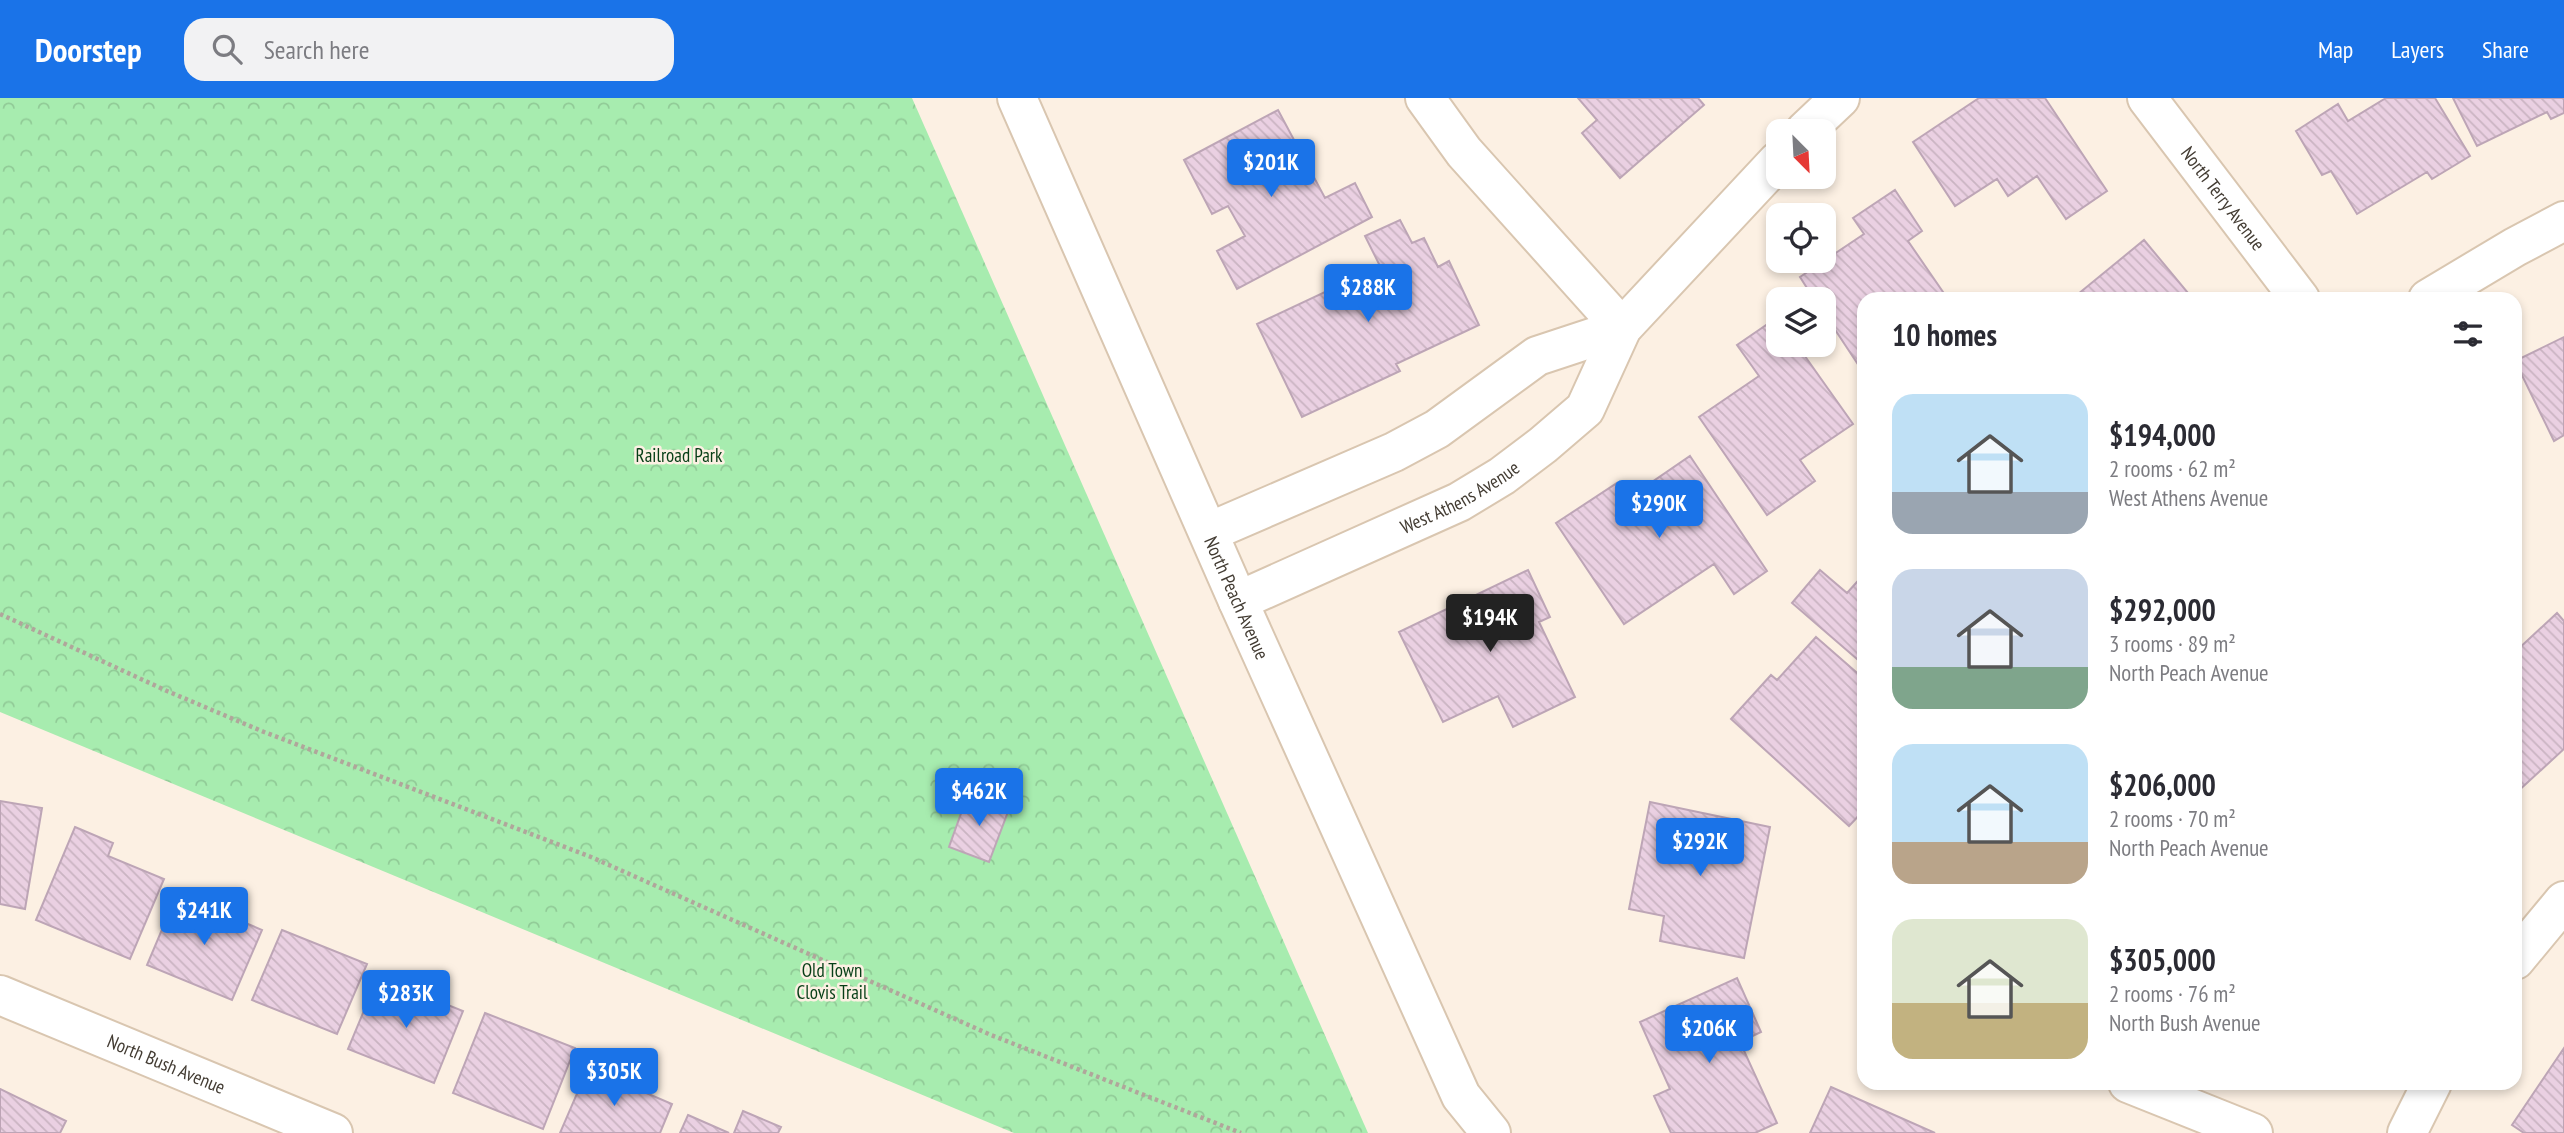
<!DOCTYPE html>
<meta charset="utf-8">
<style>
body{margin:0;font-family:"PT Sans Narrow",sans-serif;background:#f2f2f3;color:#2b2b33;height:100vh;display:flex;flex-direction:column;font-size:26px;white-space:nowrap}
*{box-sizing:border-box;margin:0}
p{font-size:23px;color:#7c7c81}
.icon{flex:none;width:38px;height:38px;fill:none;stroke:currentColor;stroke-width:2;stroke-linecap:round;stroke-linejoin:round}
.map{position:relative;flex:1;overflow:hidden}
.side{position:absolute;left:1857px;top:194px;width:665px;height:798px;display:flex;flex-direction:column;background:#fff;border-radius:21px;box-shadow:0 4px 10px #0003}
.side>*{flex:none}
.needle{width:46px;rotate:156deg}
.tools{position:absolute;left:1766px;top:21px;display:grid;gap:14px}
.tools a{display:grid;place-items:center;width:70px;height:70px;border-radius:14px;background:#fff;box-shadow:0 4px 10px #0003;font-size:35px}
.price{position:absolute;translate:-50% -60px;padding:0 16px;border-radius:7px;background:#1a73e8;color:#fff;font-size:23px;line-height:46px;filter:drop-shadow(0 2px 4px #0008)}
.price::after{content:'';position:absolute;left:50%;top:42px;width:21px;height:16px;margin-left:-10px;background:inherit;clip-path:polygon(0 0,100% 0,50% 100%)}
.price.active{background:#222;color:#fff}
ul{padding:0;list-style:none}
li{display:flex;align-items:center;gap:21px;height:175px;padding:0 35px}
li span{display:grid;place-items:center;flex:none;width:196px;height:140px;border-radius:21px;color:#555}
li>.icon{margin-inline-start:auto}
span .icon{width:84px;height:84px;fill:#fffc;stroke-width:1}
li b{font-size:30px}
h2{display:flex;justify-content:space-between;align-items:center;height:84px;padding:0 35px;font-size:30px}
header{display:flex;align-items:center;gap:42px;box-sizing:border-box;height:98px;padding:0 35px;background:#1a73e8;color:#fff}
header strong{font-size:33px}
nav{display:flex;gap:38px;margin-inline-start:auto;font-size:24px}
.search{width:490px;height:63px;background:#f2f2f3;display:flex;align-items:center;gap:18px;box-sizing:border-box;padding:0 24px;border-radius:21px;color:#7c7c81;font-size:26px}
.map>svg:first-child{display:block}
</style>
<header>
<strong>Doorstep</strong>
<div class="search"><svg class="icon" aria-label="search" viewBox="0 0 24 24"><circle cx="10" cy="10" r="6"/><path d="M15 15l6 6"/></svg>Search here</div>
<nav><a>Map</a><a>Layers</a><a>Share</a></nav>
</header>
<div class="map">
<svg width="2564" height="1035" viewBox="0 0 2564 1035">
<defs>
<pattern id="park-crowns" width="20" height="18" patternUnits="userSpaceOnUse" patternTransform="scale(1.75)"><rect width="20" height="18" fill="#a7ecaf"/><path d="M2 6a3 3 0 1 1 6 0M12 15a3 3 0 1 1 6 0" fill="none" stroke="#91cb97"/></pattern>
<pattern id="building-back-hatch" width="6" height="6" patternUnits="userSpaceOnUse" patternTransform="scale(1.75)"><rect width="6" height="6" fill="#ead0e2"/><path d="M-1 5l2 2M0 0l6 6M5-1l2 2" fill="none" stroke="#cab4c2"/></pattern>
</defs>
<rect width="100%" height="100%" fill="#fcf0e3"/>
<path fill="url(#park-crowns)" d="M0 0H912L1368 1035H1014L0 614Z"/>
<path fill="url(#building-back-hatch)" stroke="#bda5b6" stroke-width="2" d="M1578 0H1698L1704 7 1620 80 1582 35 1597 22Z
M1979 0H2045L2107 93 2066 121 2037 78 2008 98 1997 81 1955 108 1913 44Z
M2386 0H2435L2470 58 2432 81 2427 74 2357 116 2331 73 2322 77 2296 33 2338 6 2348 23Z
M2453 0H2564V15L2551 21 2547 14 2477 48Z
M1278 12 1325 100 1355 85 1372 119 1237 191 1217 153 1245 138 1228 108 1212 116 1184 62Z
M1895 92 1922 133 1908 143 1943 194 1932 201H1864L1863 274 1824 215V201H1814L1800 179 1864 136 1853 120Z
M1400 122 1412 145 1424 140 1438 169 1449 163 1479 227 1396 266 1400 273 1302 319 1257 226 1344 185 1352 201 1388 184 1365 138Z
M2144 142 2193 201H2072Z
M1778 219V247H1797L1853 326 1800 362 1815 383 1767 417 1699 319 1759 278 1737 247Z
M2564 239V337L2554 343 2515 263Z
M1690 358 1767 473 1734 496 1714 466 1624 526 1556 425 1617 385 1627 401Z
M1528 472 1550 519 1539 524 1575 599 1513 629 1498 598 1443 624 1399 534Z
M1820 472 1847 495 1864 476V567L1792 505Z
M2557 515 2564 523V651L2515 696V554Z
M1816 539 1864 581V647L1862 649 1864 651V712L1849 728 1731 621 1771 577 1777 582Z
M968 696 1009 711 989 764 949 749Z
M0 703 42 710 25 811 0 806Z
M1650 704 1770 729 1744 860 1660 843 1664 818 1629 811Z
M75 729 113 745 108 758 164 781 130 861 36 822Z
M177 796 262 832 232 902 147 867Z
M282 832 367 866 337 936 252 902Z
M378 879 463 913 434 985 348 951Z
M1737 880 1761 934 1740 944 1777 1025 1755 1035H1671L1654 998 1670 991 1640 924Z
M485 915 575 950 543 1031 453 995Z
M2564 950V1035H2524L2512 1027Z
M588 970 672 1006 660 1035H560Z
M1831 989 1935 1035H1810Z
M0 991 66 1023 60 1035H0Z
M743 1013 781 1029 778 1035H734Z
M688 1017 729 1035H680Z"/>
<g fill="none" stroke-linecap="round" stroke-linejoin="round">
<defs>
<g id="minor">
<path id="s1" d="M1017 0 1238 503 1461 998 1491 1035"/>
<path d="M1425 0 1464 54 1622 230"/>
<path id="s2" d="M2147 0 2300 201"/>
<path d="M1805 33 1840 0"/>
<path d="M2428 201 2515 149 2564 123"/>
<path d="M1209 434 1394 354 1437 331 1537 258 1622 230"/>
<path id="s3" d="M1238 503 1459 404 1502 378 1543 347 1585 311 1622 230 1778 63"/>
<path d="M2515 862 2564 803"/>
<path id="s4" d="M0 897 333 1035"/>
<path d="M2128 985 2253 1035"/>
<path d="M2407 1035 2432 985"/>
</g>
</defs>
<use href="#minor" stroke="#d9c6b0" stroke-width="42"/>
<path stroke="#b0a69b" stroke-width="4.5" stroke-dasharray="3.5 3.5" stroke-linecap="butt" d="M0 516 167 593 264 634 591 759 991 937 1241 1035"/>
<use href="#minor" stroke="#fff" stroke-width="38"/>
</g>
<g text-anchor="middle" dominant-baseline="central" stroke-width="5" stroke-linejoin="round" paint-order="stroke">
<g font-size="19" fill="#433c33" stroke="#fcf0e3">
<text stroke="none"><textPath href="#s2" startOffset="126">North Terry Avenue</textPath></text>
<text stroke="none"><textPath href="#s3" startOffset="245">West Athens Avenue</textPath></text>
<text stroke="none"><textPath href="#s1" startOffset="546">North Peach Avenue</textPath></text>
<text stroke="none"><textPath href="#s4" startOffset="180">North Bush Avenue</textPath></text>
</g>
<g font-size="19" fill="#063e16" stroke="#fcf0e3">
<text x="679" y="357">Railroad Park</text>
<text x="832" y="872">Old Town<tspan x="832" dy="22">Clovis Trail</tspan></text>
</g>
</g>
</svg>
<div class="tools">
<a><svg class="needle" viewBox="-14 -14 28 28"><path d="M0-13l5 13h-10z" fill="#e53935"/><path d="M0 13l5-13h-10z" fill="#7c7c81"/></svg></a>
<a><svg class="icon" aria-label="locate" viewBox="0 0 24 24"><circle cx="12" cy="12" r="6"/><path d="M12 2v4M12 18v4M2 12h4M18 12h4"/></svg></a>
<a><svg class="icon" aria-label="layers" viewBox="0 0 24 24"><path d="M12 4l9 5-9 5-9-5zM3 14l9 5 9-5"/></svg></a>
</div>
<b class="price" style="left:1271px;top:101px">$201K</b>
<b class="price" style="left:1368px;top:226px">$288K</b>
<b class="price" style="left:1659px;top:442px">$290K</b>
<b class="price active" style="left:1490px;top:556px">$194K</b>
<b class="price" style="left:979px;top:730px">$462K</b>
<b class="price" style="left:1700px;top:780px">$292K</b>
<b class="price" style="left:204px;top:849px">$241K</b>
<b class="price" style="left:406px;top:932px">$283K</b>
<b class="price" style="left:1709px;top:967px">$206K</b>
<b class="price" style="left:614px;top:1010px">$305K</b>
<section class="side">
<h2>10 homes<svg class="icon" aria-label="filters" viewBox="0 0 24 24"><path d="M4 7h16M4 17h16"/><circle cx="9" cy="7" r="2"/><circle cx="15" cy="17" r="2"/></svg></h2>
<ul>
<li><span style="background:linear-gradient(#bfe0f5 70%,#9aa5b1 0)"><svg class="icon" aria-label="home" viewBox="0 0 24 24"><path d="M3 11l9-7 9 7M6 9v11h12V9"/></svg></span><div><b>$194,000</b><p>2 rooms · 62 m²</p><p>West Athens Avenue</p></div></li>
<li><span style="background:linear-gradient(#c9d6e8 70%,#7fa58c 0)"><svg class="icon" aria-label="home" viewBox="0 0 24 24"><path d="M3 11l9-7 9 7M6 9v11h12V9"/></svg></span><div><b>$292,000</b><p>3 rooms · 89 m²</p><p>North Peach Avenue</p></div></li>
<li><span style="background:linear-gradient(#bfe0f5 70%,#b9a48a 0)"><svg class="icon" aria-label="home" viewBox="0 0 24 24"><path d="M3 11l9-7 9 7M6 9v11h12V9"/></svg></span><div><b>$206,000</b><p>2 rooms · 70 m²</p><p>North Peach Avenue</p></div></li>
<li><span style="background:linear-gradient(#dfe7d0 60%,#c2b280 0)"><svg class="icon" aria-label="home" viewBox="0 0 24 24"><path d="M3 11l9-7 9 7M6 9v11h12V9"/></svg></span><div><b>$305,000</b><p>2 rooms · 76 m²</p><p>North Bush Avenue</p></div></li>
</ul>
</section>
</div>
